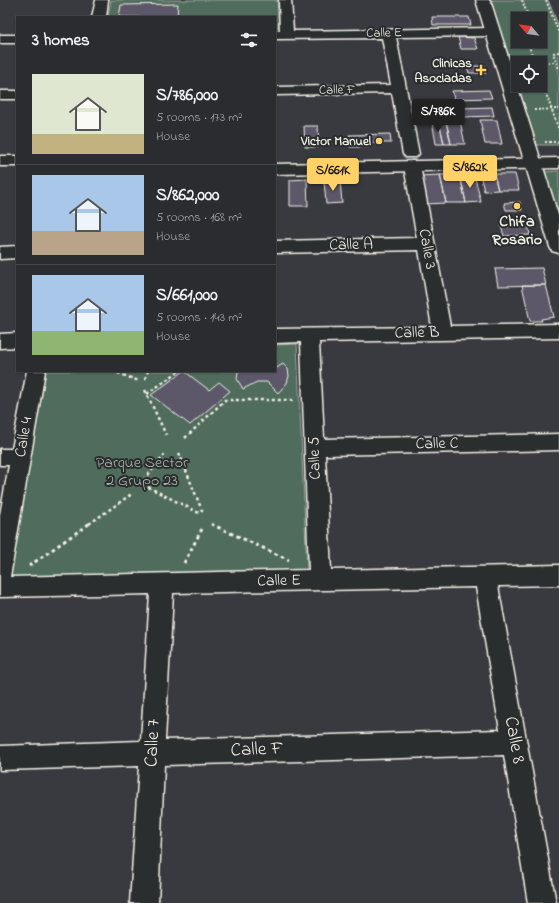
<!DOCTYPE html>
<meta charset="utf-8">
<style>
body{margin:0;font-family:"Indie Flower",sans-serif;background:#333438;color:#f1f3f6;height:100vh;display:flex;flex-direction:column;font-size:15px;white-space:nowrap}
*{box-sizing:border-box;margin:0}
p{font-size:13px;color:#a6a7ab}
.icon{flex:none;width:22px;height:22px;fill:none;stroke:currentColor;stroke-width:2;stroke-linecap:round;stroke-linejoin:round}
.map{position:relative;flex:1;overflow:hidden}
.side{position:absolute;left:16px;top:16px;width:260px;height:356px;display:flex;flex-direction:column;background:#2b2c30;border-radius:0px;box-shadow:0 1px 3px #0004,0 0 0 1px #47484c}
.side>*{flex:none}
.needle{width:26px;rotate:299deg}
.controls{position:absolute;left:511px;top:12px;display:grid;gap:8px}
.controls a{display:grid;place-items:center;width:36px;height:36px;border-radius:0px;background:#2b2c30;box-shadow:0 1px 3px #0004,0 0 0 1px #47484c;font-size:20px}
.price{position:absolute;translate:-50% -34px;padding:0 9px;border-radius:4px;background:#ffd166;color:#111;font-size:13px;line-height:26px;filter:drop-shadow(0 1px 2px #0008)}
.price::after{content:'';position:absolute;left:50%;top:24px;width:12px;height:9px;margin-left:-6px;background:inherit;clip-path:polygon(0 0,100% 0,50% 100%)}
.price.selected{background:#222;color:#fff}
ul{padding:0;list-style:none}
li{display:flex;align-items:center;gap:12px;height:100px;padding:0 16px}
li+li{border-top:1px solid #47484c}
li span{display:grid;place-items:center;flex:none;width:112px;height:80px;border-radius:0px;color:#555}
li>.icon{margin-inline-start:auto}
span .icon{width:48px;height:48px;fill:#fffc;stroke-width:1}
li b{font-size:17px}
h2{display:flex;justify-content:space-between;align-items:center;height:48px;padding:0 16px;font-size:17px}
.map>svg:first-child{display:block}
</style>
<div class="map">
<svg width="559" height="903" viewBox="0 0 559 903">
<rect width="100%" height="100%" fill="#393a40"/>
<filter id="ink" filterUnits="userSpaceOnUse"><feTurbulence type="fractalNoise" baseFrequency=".025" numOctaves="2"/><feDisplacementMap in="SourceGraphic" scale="8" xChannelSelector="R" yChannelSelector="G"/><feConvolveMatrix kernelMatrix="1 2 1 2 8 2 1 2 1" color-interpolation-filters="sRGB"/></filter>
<g filter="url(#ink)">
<path fill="#506c5c" stroke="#a2aea2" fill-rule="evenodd" d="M111 0H277L279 27H275V17H108Z
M490 0H548L559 27V145H537ZM518 19H540V41H518ZM518 63H540V85H518Z
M559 171V220L543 172Z
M297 344 307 570 10 577 46 371H275V345Z"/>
<path fill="#5c586a" stroke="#f4f1e8" d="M178 4 177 17H119L121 5Z
M432 17H469L471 25H433Z
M458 37 474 38 478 49H461Z
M467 66H484L486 73H469Z
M489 90 492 98 454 99 452 91Z
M492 107 494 116 463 117 461 108Z
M480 120H497L502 144H485Z
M432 121H439L444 144H436Z
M439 121H446L451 144H444Z
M446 121H460L465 144H451Z
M304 126H318L319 147H305Z
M390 134 391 143H369L370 147H350L349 135Z
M474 174 481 202 466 203 460 175Z
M480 174H494L498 190 484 191Z
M494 174H515L519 190H498Z
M440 175H460L466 203H446Z
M440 175 446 203 425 204 419 176Z
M307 179 308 206H290V180Z
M340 180 342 203 326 204 324 181Z
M520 202 522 210H506L504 203Z
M528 225 530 235 504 236 501 226Z
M542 268 546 285 498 286 495 269Z
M522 285H546L554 317 541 319 542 321H530Z
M283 364 288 369 289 376 287 383 278 393 267 382H257L243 389 237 379 238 371H275V369Z
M184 371 209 390 219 382 230 391 190 425 151 395Z"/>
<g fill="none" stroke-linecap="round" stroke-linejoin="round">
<defs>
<path id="minor" d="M96 0H108L106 17H92Z
M279 0H291L293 31 493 28 498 29 500 32 498 35 493 36 396 37 419 154 416 157H406L403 154 392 93 275 95V87L391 85 382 38 275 39V31H280Z
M0 35H17V43H0Z
M0 91H17V99H0Z
M412 161 417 163 420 166 450 326 559 324V338L319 342 324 439 559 434V450L325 455 331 570 559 565V585L498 586 556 903H528L504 755 164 765 158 903H130L139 766 0 770V746L141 741 150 594 0 597V515L9 465H0V449H12L27 371H45L10 577 309 570 301 342 275 343V329L432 327 419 250 275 253V241L417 238 404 166 407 163ZM476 587 500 730 165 740 173 593Z
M17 246V258L0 259V247Z
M17 333V347L0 348V334Z"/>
<path id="tertiary" d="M0 156H17V166H0Z
M559 158V168L275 174V164Z"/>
<path id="secondary" d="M476 0H490L559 218V253L552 251 550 247Z"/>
</defs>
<use href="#minor" stroke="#f4f1e8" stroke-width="3"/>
<use href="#tertiary" stroke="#f4f1e8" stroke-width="3"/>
<use href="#secondary" stroke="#f4f1e8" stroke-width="3"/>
<path stroke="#f4f1e8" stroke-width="2" stroke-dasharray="2 2" stroke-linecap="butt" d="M522 0 529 19
M546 0 559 33
M527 41 535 63
M559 52 553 53 559 69
M520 63 556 62
M540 77 559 130
M534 110 559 109
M545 142H559"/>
<path stroke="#f4f1e8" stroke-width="2.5" stroke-dasharray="3 3" stroke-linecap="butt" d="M112 371 139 381
M145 379 148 371
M145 390 166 435
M147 394 179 371
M185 438 225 400H293
M179 453 203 513
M144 480 166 453
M148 487 201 514
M89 524 133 493"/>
<path stroke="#f4f1e8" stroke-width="3" stroke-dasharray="3.5 3.5" stroke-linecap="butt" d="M211 524 289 560
M184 563 203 527
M29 566 90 523"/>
<use href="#minor" fill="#2a2d2e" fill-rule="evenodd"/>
<use href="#tertiary" fill="#2a2d2e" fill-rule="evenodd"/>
<use href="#secondary" fill="#2a2d2e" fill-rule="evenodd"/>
</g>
</g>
<g fill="#ffd166" stroke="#2a2d2e" stroke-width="1.5">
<path d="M479 64h4v4h4v4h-4v4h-4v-4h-4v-4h4z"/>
<circle cx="379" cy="141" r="4"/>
<circle cx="517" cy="206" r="4"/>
</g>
<g text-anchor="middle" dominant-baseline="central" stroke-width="4" stroke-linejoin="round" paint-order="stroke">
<g font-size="13" fill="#f4f1e8" stroke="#2a2d2e">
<text transform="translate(384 33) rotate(-1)">Calle E</text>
<text transform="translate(337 90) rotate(-1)">Calle F</text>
</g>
<g font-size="13" font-weight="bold" fill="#f4f1e8" stroke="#2a2d2e" text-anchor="end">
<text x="472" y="63">Clinicas<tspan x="472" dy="15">Asociadas</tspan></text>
<text x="371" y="141">Victor Manuel</text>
</g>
<g font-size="16" font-weight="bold" fill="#f4f1e8" stroke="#2a2d2e">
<text x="517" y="222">Chifa<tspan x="517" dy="18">Rosario</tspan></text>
</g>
<g font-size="16" fill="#f4f1e8" stroke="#2a2d2e">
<text transform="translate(351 245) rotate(-1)">Calle A</text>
<text transform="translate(427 249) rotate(80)">Calle 3</text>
<text transform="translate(417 333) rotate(-1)">Calle B</text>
<text transform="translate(24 437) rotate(-80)">Calle 4</text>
<text transform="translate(437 444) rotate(-1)">Calle C</text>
<text transform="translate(315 458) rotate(-92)">Calle 5</text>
<text transform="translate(279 581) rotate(-1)">Calle E</text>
</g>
<g font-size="16" fill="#aab5a9" stroke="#2a2d2e">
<text x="142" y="463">Parque Sector<tspan x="142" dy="18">2 Grupo 23</tspan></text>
</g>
<g font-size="19" fill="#f4f1e8" stroke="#2a2d2e">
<text transform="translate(514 740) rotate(80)">Calle 8</text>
<text transform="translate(153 743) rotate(-87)">Calle 7</text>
<text transform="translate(257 750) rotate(-2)">Calle F</text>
</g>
</g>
</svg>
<div class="controls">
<a><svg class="needle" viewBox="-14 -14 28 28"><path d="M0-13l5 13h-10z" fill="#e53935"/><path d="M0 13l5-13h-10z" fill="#a6a7ab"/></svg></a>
<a><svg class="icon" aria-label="locate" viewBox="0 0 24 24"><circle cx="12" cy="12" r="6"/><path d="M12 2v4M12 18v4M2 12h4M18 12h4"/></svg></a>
</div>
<b class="price selected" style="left:438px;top:133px">S/786K</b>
<b class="price" style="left:470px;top:189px">S/862K</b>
<b class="price" style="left:333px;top:192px">S/661K</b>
<section class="side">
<h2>3 homes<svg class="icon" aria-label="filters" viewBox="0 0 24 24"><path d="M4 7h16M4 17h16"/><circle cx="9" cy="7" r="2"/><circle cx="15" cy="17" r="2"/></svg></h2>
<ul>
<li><span style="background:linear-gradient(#dfe7d0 75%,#c2b280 0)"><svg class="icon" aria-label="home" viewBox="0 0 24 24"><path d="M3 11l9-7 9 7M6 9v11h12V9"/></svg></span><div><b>S/786,000</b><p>5 rooms · 173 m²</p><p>House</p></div></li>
<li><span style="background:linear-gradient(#a9c7e8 70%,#b9a48a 0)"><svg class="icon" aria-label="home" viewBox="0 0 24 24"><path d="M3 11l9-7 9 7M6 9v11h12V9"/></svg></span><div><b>S/862,000</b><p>5 rooms · 168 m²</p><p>House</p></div></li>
<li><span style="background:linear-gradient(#a9c7e8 70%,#8fb573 0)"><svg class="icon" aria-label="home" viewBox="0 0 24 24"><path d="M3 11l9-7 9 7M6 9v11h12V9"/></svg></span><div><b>S/661,000</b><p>5 rooms · 143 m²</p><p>House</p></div></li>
</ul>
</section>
</div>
